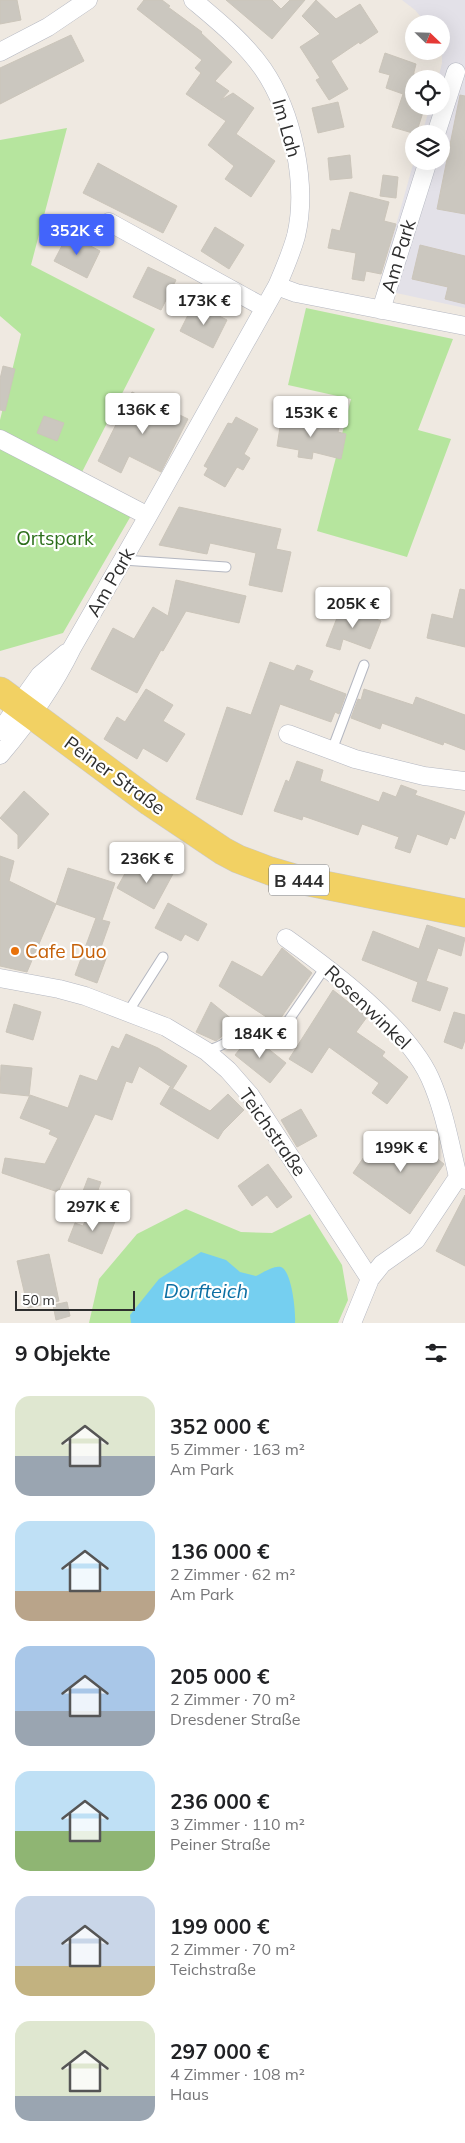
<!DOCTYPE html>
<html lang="de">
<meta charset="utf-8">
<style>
body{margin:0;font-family:Mulish,sans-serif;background:#f6f6f6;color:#202124;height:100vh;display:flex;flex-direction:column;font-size:19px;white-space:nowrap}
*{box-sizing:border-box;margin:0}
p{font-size:16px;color:#757577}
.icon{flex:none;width:28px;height:28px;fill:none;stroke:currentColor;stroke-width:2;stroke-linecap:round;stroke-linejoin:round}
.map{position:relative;height:1323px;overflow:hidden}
.sheet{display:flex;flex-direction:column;background:#fff;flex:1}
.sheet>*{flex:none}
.needle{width:32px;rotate:113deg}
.controls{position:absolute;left:405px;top:15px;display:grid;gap:10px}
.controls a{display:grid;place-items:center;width:45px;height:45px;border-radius:50%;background:#fff;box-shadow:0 5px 20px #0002;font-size:25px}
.scale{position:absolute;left:15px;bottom:12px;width:120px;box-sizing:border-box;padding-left:5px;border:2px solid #2e2e2e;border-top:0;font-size:14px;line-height:18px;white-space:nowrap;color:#2e2e2e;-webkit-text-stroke:4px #fff;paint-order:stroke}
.price{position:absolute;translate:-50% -42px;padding:0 11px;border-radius:5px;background:#fff;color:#222;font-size:16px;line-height:32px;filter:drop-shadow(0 1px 2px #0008)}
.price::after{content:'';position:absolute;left:50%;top:30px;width:15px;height:11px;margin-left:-8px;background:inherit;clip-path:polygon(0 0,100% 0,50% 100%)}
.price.selected{background:#4264fb;color:#fff}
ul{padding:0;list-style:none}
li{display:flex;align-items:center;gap:15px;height:125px;padding:0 15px}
li span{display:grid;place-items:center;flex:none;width:140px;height:100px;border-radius:15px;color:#555}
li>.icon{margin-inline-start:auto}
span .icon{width:60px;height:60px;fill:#fffc;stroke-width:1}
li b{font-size:21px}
h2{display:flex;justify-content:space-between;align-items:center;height:60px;padding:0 15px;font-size:21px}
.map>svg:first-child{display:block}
</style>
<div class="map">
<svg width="465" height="1323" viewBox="0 0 465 1323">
<rect width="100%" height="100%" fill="#efe9e1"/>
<path fill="#e3e1e8" d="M402 0H465V308L378 289 414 161H441V134H422L430 106H441V79H438L442 63 441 24H427L415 10Z"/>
<path fill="#b6e59e" d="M67 128 31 265 155 329 82 472 0 431V420L21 334 0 316V140Z
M306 308 453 339 418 430 451 439 407 557 317 531 351 399 288 385Z
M0 447 132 514 63 633 0 651Z
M186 1209 241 1232 272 1233 310 1214 342 1265 348 1300 338 1323H89L99 1279 137 1234Z"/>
<path fill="#75cff0" d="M201 1252 226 1260 240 1272 256 1276C263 1273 273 1265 281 1267 292 1271 296 1313 295 1323H131L130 1315 159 1279Z"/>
<path fill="#cbc7bf" stroke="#cbc5ba" d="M0 0H17L21 20 0 24Z
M144 0H162L170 6 168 7 202 32 201 33 232 62 215 81 229 91 221 100 233 93 254 108 236 134 275 161 251 197 225 179 234 166 208 145 226 121 186 94 201 73 195 68 202 60 137 9Z
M226 0H272L281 9 290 0H305L272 39Z
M316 0 336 19 360 4 378 32 360 44 359 42 331 61 348 89 329 100 316 80 320 78 300 47 320 34 302 16Z
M71 35 84 61 0 104V68Z
M385 53 416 64 414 72V106H425L416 134 392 127 403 94 386 88 390 75 379 72Z
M460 95 465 96V214L437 209Z
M338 102 344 127 318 133 312 108Z
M350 155 352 178 330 180 328 158Z
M98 163 177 206 163 233 83 193Z
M383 175 398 177 396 198 380 196Z
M350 192 389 202 384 221 396 224 381 274 366 271 364 281 352 279 356 253 328 248 332 229 340 231Z
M215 227 244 245 229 269 201 251Z
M68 234 100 251 87 278 54 261Z
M420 245 465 256V304L445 299 448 287 412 279Z
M148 267 176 280 161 310 133 297Z
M194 303 227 320 213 348 180 331Z
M3 366 15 369 5 411 0 410V379Z
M132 392 188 419 161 472 129 456 121 473 98 461Z
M44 416 64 423 57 441 37 433Z
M236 417 258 429 244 454 250 458 243 470 237 467 225 487 204 475 208 468 204 466 228 423 232 424Z
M289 417 339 427 338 432 346 434 341 459 313 452 312 459 298 457 299 450 277 446 281 421 289 423Z
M179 507 281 529 276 549 291 552 282 592 249 585 256 553 210 543 207 554 159 545Z
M176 580 246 596 239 623 186 611 163 651 161 650 137 693 91 669 113 628 134 639 153 607 168 616Z
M460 589 465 590V647L427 638 432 614 453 619Z
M342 605 381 621 370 649 343 639 340 650 326 646Z
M270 662 294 671 297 665 313 671 309 680 346 694 339 714 335 712 331 722 280 704 242 815 196 799 227 707 251 715Z
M146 689 173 705 163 721 185 734 167 762 143 748 137 759 104 739 117 717 125 722Z
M364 689 413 705 416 697 465 715V750L444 742 443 745 382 723 380 729 351 718 358 699 361 700Z
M297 761 323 770 320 781 379 802 383 792 396 797 401 785 417 791 415 795 465 812 455 839 450 837 447 845 417 834 410 853 395 848 399 837 362 824 358 835 303 816 302 820 274 811 286 780 289 782Z
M24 791 49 814 18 849V835L0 818Z
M0 856 14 861 9 881 56 904 27 972 0 966Z
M151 859 174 872 154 909 117 888 128 868 142 876Z
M68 868 115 883 102 920 110 922 99 953 107 956 97 983 75 975 96 918 56 904Z
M168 903 207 924 198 941 185 934 181 941 155 928Z
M427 925 465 938 461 956 438 948 426 981 448 988 440 1011 412 1001 418 982 362 960 373 931 419 949Z
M282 948 312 973 278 1022H274L219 986 232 961 262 977Z
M333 990 367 1017 356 1032 385 1052 382 1056 408 1077 387 1104 372 1093 379 1083 329 1047 312 1073 289 1059Z
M211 1002 233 1020 226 1033 216 1041 196 1032Z
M14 1004 41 1012 33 1040 6 1032Z
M454 1012 465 1015V1040L462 1049 444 1042Z
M126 1034 158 1048 187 1066 173 1088 139 1066 132 1083 126 1081 112 1120 95 1114 58 1192 2 1173 5 1158 45 1164 58 1138 49 1134 51 1130 20 1118 30 1095 68 1108 80 1075 97 1081 112 1046 119 1049Z
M251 1035 286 1063 270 1083 235 1055Z
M1 1065 32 1068 29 1096 0 1093Z
M170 1087 210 1111 228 1094 244 1110 223 1131 218 1139 160 1104Z
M301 1109 317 1136 297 1147 281 1120Z
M407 1135 444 1164 410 1214 353 1173 370 1148 389 1161Z
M268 1164 292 1197 277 1208 267 1195 252 1206 238 1186Z
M88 1178 101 1182 98 1190 102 1191 97 1205 80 1199Z
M465 1195V1266L436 1251Z
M90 1209 116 1219 102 1254 68 1241 75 1223 83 1226Z
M49 1254 59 1301 28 1308 17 1261Z
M67 1302 70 1316 56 1320 53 1305Z"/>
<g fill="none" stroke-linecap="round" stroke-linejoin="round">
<defs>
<path id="service" d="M123 560 226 567
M332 750 364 665
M128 1012 163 957
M206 1051C212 1049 219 1047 225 1043 232 1038 236 1028 245 1025 259 1021 270 1033 284 1027L326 966"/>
<path id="minor" d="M0 52 48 27 88 0
M436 134 456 72
M109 222 265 308
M277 286 296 293 465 326
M381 310 428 161
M0 439 148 516
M0 731 40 675 66 653
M288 734 355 759 424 776 465 781
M0 755C28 722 53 687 72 648L148 516 277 286C284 270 291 254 296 236 308 185 293 113 263 69 244 42 218 21 193 0
M286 938C331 970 407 1027 430 1078 444 1109 450 1144 458 1177L465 1180
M0 978 59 989 85 996 166 1027 206 1051 228 1070 250 1095 370 1279 352 1323
M370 1279 382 1264 416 1240 458 1177"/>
<path id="primary" d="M0 691 150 802 223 851 238 859 270 871 304 881 465 913"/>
</defs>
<use href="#service" stroke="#b4b7c1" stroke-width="11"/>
<use href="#minor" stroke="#b4b7c1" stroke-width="19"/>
<use href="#primary" stroke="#c9c9c9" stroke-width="29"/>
<use href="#service" stroke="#fff" stroke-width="9"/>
<use href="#minor" stroke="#fff" stroke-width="18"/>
<use href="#primary" stroke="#f2d163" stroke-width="28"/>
</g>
<circle fill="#e8710a" stroke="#fff" stroke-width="2" cx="15" cy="951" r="5"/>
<g text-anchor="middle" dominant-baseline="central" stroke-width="4.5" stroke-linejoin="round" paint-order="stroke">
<rect fill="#fff" stroke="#6d6d6d" stroke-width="1" x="269" y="864.5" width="60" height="31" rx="4"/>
<g font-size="18" font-weight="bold" fill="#2e2e2e">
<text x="299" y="880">B 444</text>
</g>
<g font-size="19" fill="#2e2e2e" stroke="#fff">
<text transform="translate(287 128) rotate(74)">Im Lah</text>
<text transform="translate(398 256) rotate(-73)">Am Park</text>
<text transform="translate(110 582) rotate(-60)">Am Park</text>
<text transform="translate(115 775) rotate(36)">Peiner Straße</text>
<text transform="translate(368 1007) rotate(44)">Rosenwinkel</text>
<text transform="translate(273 1132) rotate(55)">Teichstraße</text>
</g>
<g font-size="19" fill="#2c6e1b" stroke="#fff">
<text x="55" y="538">Ortspark</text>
</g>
<g font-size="19" fill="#c56008" stroke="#fff" text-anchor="start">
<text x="25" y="951">Cafe Duo</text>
</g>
<g font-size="20" font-style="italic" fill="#0d6fa3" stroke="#fff">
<text x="206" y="1290">Dorfteich</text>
</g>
</g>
</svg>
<div class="controls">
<a><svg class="needle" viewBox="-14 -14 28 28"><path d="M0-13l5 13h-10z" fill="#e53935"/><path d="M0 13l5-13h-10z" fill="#757577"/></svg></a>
<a><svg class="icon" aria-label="locate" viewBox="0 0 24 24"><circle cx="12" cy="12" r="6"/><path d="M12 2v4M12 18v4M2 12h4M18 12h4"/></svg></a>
<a><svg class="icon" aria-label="layers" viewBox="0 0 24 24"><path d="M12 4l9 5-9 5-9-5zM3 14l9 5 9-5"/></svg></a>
</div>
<div class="scale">50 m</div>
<b class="price selected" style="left:77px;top:256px">352K €</b>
<b class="price" style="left:204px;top:326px">173K €</b>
<b class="price" style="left:143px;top:435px">136K €</b>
<b class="price" style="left:311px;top:438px">153K €</b>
<b class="price" style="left:353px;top:629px">205K €</b>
<b class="price" style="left:147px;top:884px">236K €</b>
<b class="price" style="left:260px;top:1059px">184K €</b>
<b class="price" style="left:401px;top:1173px">199K €</b>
<b class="price" style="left:93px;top:1232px">297K €</b>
</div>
<section class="sheet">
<h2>9 Objekte<svg class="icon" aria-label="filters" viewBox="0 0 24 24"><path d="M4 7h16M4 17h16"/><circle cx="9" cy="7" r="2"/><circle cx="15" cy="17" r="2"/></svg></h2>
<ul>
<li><span style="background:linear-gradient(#dfe7d0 60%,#9aa5b1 0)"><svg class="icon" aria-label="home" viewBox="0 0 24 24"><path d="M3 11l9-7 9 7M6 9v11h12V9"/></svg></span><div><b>352 000 €</b><p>5 Zimmer · 163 m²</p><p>Am Park</p></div></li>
<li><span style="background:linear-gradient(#bfe0f5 70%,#b9a48a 0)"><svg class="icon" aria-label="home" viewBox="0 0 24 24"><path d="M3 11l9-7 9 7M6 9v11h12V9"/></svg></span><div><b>136 000 €</b><p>2 Zimmer · 62 m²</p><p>Am Park</p></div></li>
<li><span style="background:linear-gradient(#a9c7e8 65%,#9aa5b1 0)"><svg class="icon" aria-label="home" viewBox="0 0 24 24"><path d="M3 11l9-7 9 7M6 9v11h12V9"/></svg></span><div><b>205 000 €</b><p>2 Zimmer · 70 m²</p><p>Dresdener Straße</p></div></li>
<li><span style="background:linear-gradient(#bfe0f5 60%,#8fb573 0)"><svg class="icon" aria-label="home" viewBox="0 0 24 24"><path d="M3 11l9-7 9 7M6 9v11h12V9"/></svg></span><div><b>236 000 €</b><p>3 Zimmer · 110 m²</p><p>Peiner Straße</p></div></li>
<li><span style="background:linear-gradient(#c9d6e8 70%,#c2b280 0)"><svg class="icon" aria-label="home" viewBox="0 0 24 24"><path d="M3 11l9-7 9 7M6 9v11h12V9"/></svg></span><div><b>199 000 €</b><p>2 Zimmer · 70 m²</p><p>Teichstraße</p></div></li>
<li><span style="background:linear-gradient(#dfe7d0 75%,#9aa5b1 0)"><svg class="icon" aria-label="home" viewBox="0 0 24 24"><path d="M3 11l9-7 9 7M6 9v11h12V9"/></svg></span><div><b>297 000 €</b><p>4 Zimmer · 108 m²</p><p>Haus</p></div></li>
</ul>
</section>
